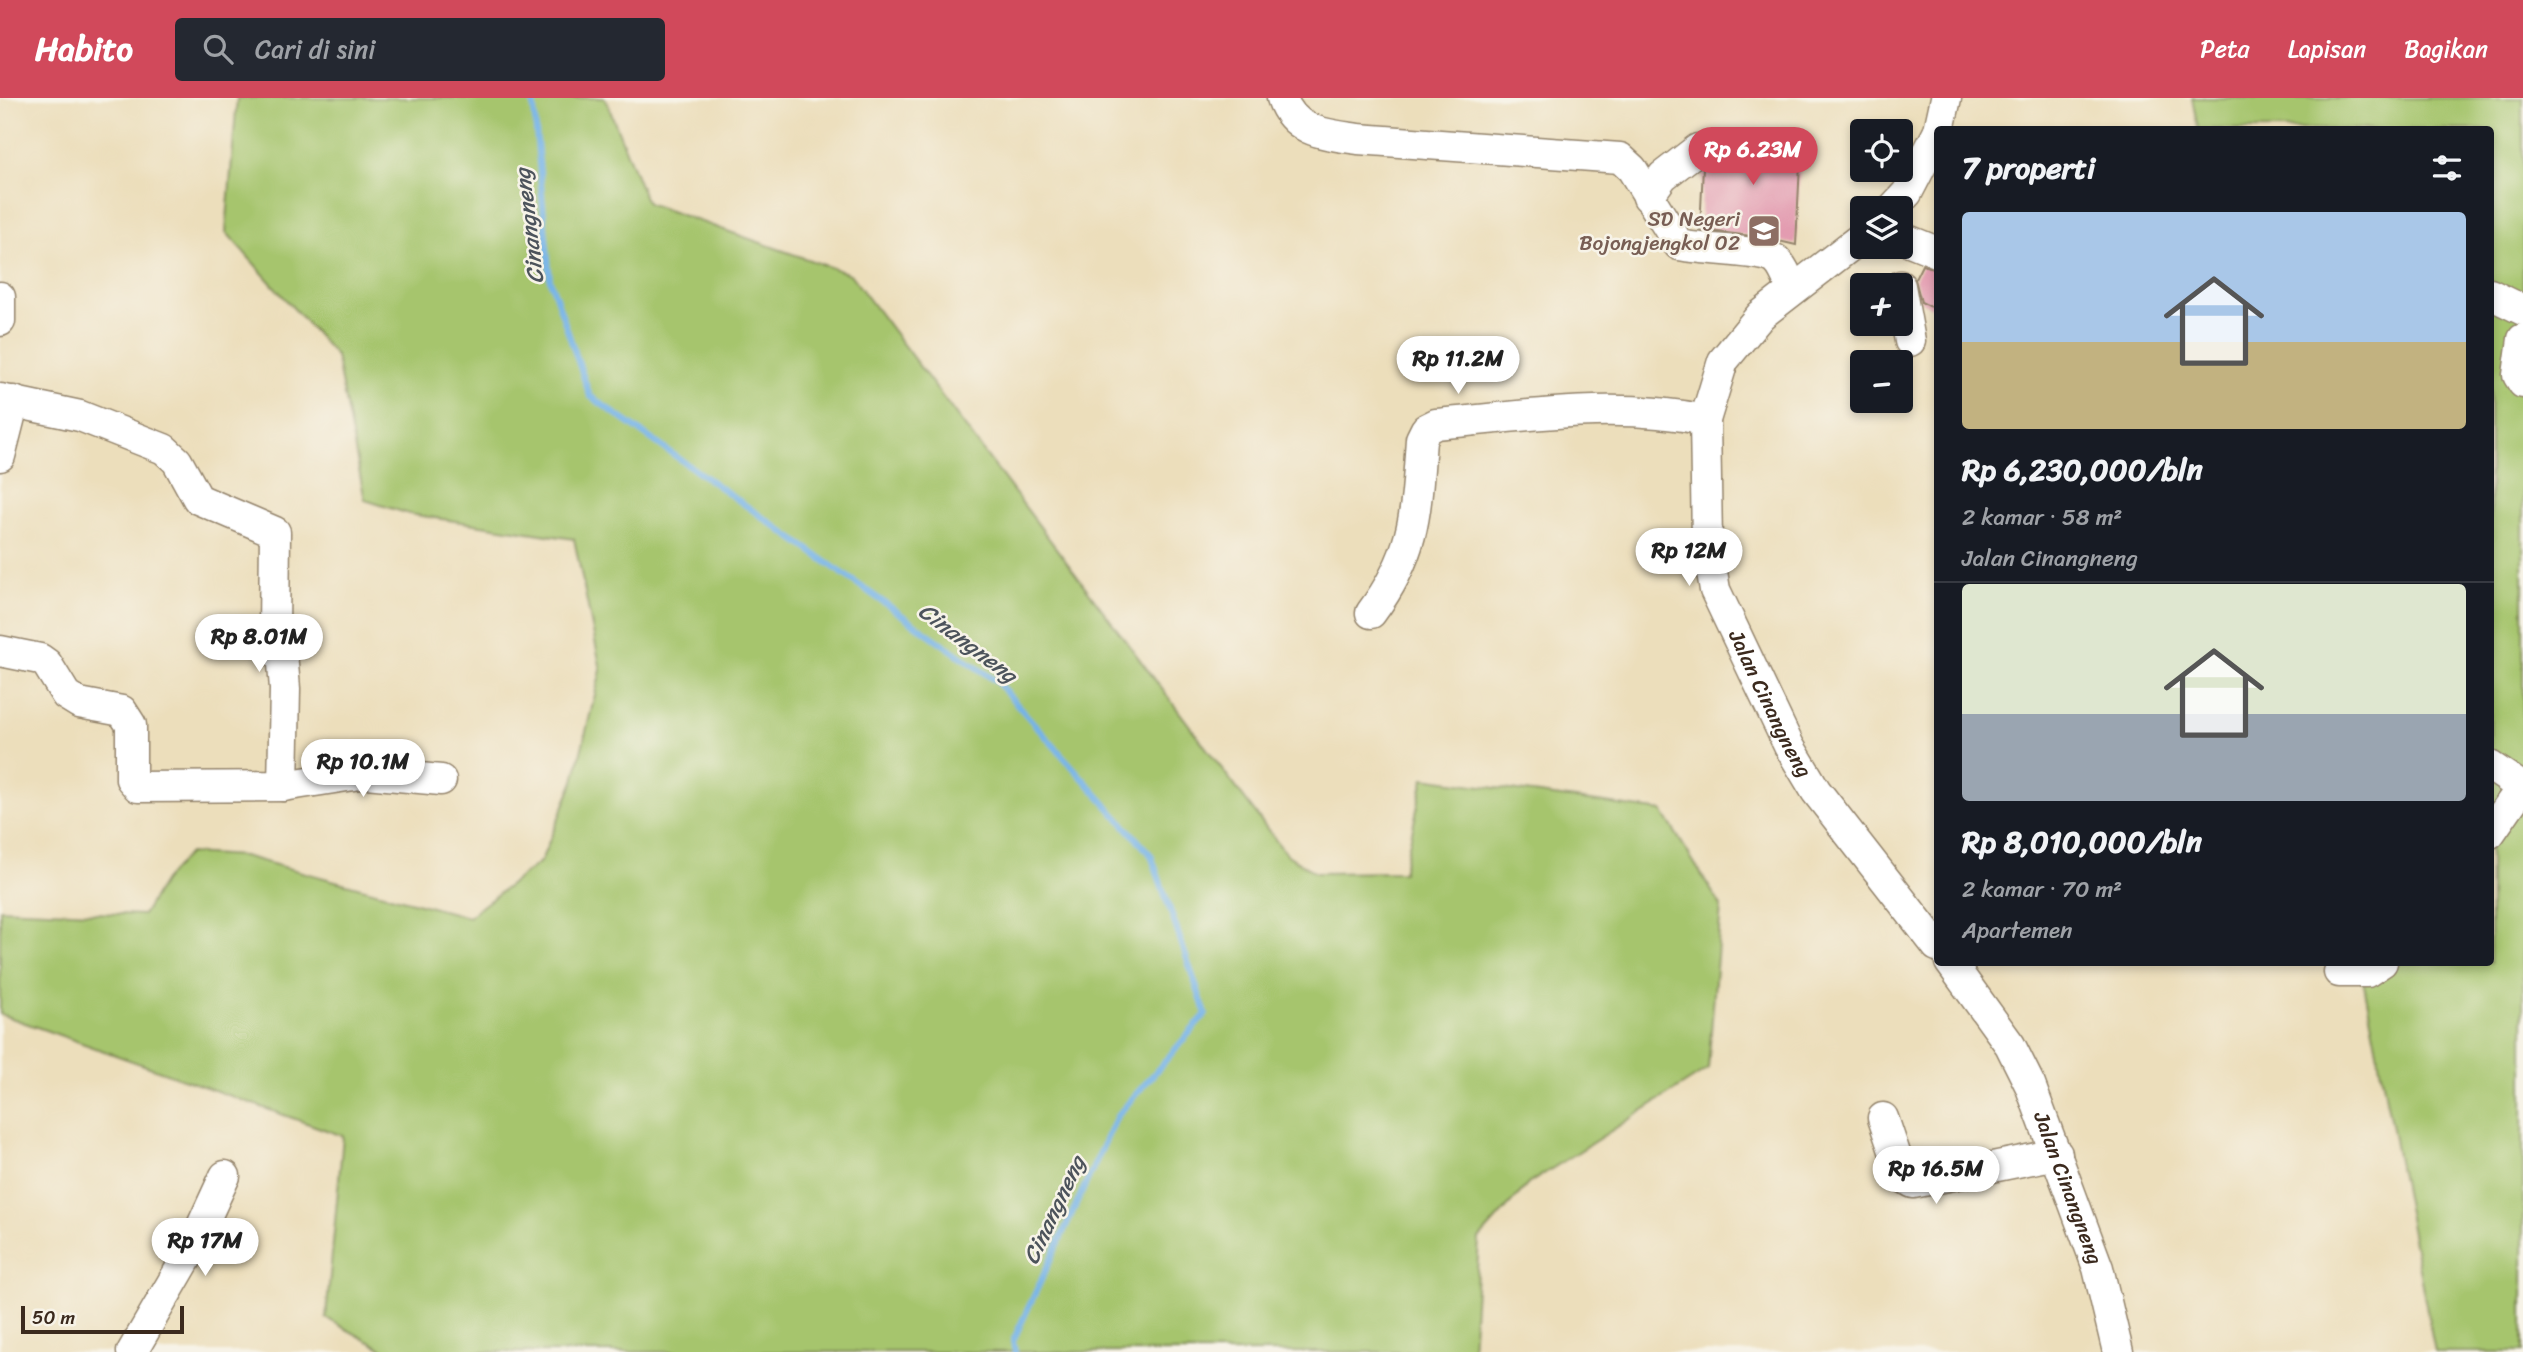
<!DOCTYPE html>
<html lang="id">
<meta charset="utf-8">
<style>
body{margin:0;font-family:Sriracha,sans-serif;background:#242831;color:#f1f3f6;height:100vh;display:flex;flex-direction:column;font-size:26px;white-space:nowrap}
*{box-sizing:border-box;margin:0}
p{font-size:23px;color:#9ea1a6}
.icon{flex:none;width:38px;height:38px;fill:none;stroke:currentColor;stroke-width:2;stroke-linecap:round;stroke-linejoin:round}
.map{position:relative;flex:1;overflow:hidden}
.details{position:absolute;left:1934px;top:28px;width:560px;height:840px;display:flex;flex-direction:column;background:#171b24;border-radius:7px;box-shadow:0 4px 10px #0003}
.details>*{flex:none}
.controls{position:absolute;left:1850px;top:21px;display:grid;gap:14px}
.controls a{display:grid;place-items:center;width:63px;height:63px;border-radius:7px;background:#171b24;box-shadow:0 4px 10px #0003;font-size:35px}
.scale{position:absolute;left:21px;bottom:18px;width:163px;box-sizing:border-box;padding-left:7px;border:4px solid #3b2a1e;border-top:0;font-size:19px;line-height:24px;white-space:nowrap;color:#3b2a1e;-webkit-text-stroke:5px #f7f3e8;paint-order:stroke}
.price{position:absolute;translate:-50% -60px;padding:0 16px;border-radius:24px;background:#fff;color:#222;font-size:23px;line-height:46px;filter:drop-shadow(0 2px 4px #0008)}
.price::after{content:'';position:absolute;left:50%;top:42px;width:21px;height:16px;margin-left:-10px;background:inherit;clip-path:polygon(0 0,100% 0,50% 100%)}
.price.on{background:#d1495b;color:#fff}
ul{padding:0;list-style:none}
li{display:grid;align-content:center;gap:14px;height:371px;padding:0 28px}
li+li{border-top:2px solid #363941}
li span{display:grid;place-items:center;height:217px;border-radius:7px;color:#555}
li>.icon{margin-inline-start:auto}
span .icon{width:126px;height:126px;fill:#fffc;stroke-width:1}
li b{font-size:30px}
h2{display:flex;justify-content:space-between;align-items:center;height:84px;padding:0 28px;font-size:30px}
header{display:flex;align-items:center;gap:42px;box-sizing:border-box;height:98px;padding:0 35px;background:#d1495b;color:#fff}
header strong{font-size:33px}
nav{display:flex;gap:38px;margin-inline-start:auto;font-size:24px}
.search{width:490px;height:63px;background:#242831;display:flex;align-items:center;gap:18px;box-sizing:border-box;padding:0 24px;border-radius:7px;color:#9ea1a6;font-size:26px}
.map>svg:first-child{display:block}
</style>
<header>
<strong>Habito</strong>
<div class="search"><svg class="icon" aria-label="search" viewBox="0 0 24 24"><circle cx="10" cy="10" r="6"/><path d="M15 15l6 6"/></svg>Cari di sini</div>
<nav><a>Peta</a><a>Lapisan</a><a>Bagikan</a></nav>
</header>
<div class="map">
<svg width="2523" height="1254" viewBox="0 0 2523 1254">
<rect width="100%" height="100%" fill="#f7f3e8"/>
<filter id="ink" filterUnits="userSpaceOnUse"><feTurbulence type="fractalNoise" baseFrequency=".0143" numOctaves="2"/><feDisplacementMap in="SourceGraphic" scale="14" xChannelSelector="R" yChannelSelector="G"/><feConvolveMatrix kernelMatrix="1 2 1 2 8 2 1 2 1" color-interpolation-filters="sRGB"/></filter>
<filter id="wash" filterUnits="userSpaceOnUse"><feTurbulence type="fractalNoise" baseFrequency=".00686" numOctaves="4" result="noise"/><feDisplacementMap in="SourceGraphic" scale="28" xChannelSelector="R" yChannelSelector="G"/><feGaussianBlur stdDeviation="1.57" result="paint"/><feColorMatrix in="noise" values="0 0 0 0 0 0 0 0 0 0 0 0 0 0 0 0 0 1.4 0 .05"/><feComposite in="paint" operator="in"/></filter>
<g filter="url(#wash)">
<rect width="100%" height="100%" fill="#ecdebb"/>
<path fill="#a6c56d" stroke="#707846" stroke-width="2" d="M237 0H605L647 105 850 176 1286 756 1316 775 1403 774 1424 680 1662 713 1721 808 1708 971 1528 1086 1479 1141 1472 1254H388L326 1220 343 1038 0 916V811L143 817 164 782 189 755 243 758 468 819 541 763 574 683 601 572 574 441 409 416 365 402 336 258 226 134Z
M2192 0H2523V1254H2435L2360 865 2490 864V32L2198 31Z"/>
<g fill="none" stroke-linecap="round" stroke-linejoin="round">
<path stroke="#75b3e8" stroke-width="6" d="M533 0 550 182 590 298 997 584 1151 757 1206 916 1117 1018 1013 1243 1015 1254"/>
</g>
<g id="blocks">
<path fill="#e08fa8" d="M1730 34 1795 37V44L1801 45 1796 147 1761 139 1700 132 1703 69 1714 57 1713 42 1729 43Z
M1922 167 1937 171V212L1921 204 1915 181Z"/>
</g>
</g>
<g filter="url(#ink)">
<use href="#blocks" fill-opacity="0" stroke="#94846c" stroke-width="2"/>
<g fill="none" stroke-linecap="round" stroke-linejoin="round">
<defs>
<g id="minor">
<path d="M1282 0C1294 35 1326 36 1358 41L1620 60 1632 71 1679 147C1700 152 1764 152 1776 162 1784 169 1788 182 1792 191"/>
<path d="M1939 32 1946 0"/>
<path d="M1648 99 1663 78 1698 51"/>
<path d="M1893 110 1907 95 1937 37"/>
<path id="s1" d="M1862 139 1761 217 1723 263 1705 322 1707 444 1715 492 1789 648 1816 693 1937 848"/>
<path d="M1900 139 1937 154"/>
<path d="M1900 188 1910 243"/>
<path d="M2490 196 2523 212"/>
<path d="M0 199V223"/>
<path d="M2523 241 2518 277 2523 285"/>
<path d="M0 301 80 318 164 351 177 363 198 401 275 434 274 534 283 566 285 591 283 688 138 689 131 681V627L122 613 79 605 66 597 47 566 40 561 0 553"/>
<path d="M0 358 14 303"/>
<path d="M1371 515C1416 455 1416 414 1421 341L1426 331 1436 326C1527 318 1615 303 1705 322"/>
<path d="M2490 668 2523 690"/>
<path d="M283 688 366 675 441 682"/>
<path d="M2490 735 2522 689"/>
<path id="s2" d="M1950 864 2010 947 2030 987 2098 1170 2118 1254"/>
<path d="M2339 874H2367L2382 864"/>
<path d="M1883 1020 1903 1079 1913 1085 2057 1056"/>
<path d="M132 1254 189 1156 225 1078"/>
</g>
</defs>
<use href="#minor" stroke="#94846c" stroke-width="33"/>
<use href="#minor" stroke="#fff" stroke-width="30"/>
</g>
</g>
<defs>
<symbol id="school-square" viewBox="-11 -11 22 22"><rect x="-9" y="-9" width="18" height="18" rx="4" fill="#8d6e63" stroke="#f7f3e8"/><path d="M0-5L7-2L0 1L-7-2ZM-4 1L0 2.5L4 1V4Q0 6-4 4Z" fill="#fff"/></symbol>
</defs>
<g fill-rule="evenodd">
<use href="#school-square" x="1745" y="114" width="38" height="38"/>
</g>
<g text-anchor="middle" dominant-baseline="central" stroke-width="5" stroke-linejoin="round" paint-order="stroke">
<g font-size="21" fill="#785e54" stroke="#f7f3e8" text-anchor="end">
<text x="1740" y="121">SD Negeri<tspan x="1740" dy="24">Bojongjengkol 02</tspan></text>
</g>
<g font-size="21" fill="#3b2a1e" stroke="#f7f3e8">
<text stroke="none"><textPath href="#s1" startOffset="546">Jalan Cinangneng</textPath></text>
<text stroke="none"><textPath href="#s2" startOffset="257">Jalan Cinangneng</textPath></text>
</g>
<g font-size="23" font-style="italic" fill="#4c535b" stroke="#f7f3e8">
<text transform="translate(529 128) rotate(-97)">Cinangneng</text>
<text transform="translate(968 545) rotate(37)">Cinangneng</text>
<text transform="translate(1054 1112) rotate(-65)">Cinangneng</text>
</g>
</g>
</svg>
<div class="controls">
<a><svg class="icon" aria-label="locate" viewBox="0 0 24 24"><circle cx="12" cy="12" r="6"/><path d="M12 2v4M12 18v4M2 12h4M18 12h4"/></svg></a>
<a><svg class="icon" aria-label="layers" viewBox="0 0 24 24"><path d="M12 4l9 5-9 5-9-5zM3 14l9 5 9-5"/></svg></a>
<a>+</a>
<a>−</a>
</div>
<div class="scale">50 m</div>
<b class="price on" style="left:1753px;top:89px">Rp 6.23M</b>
<b class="price" style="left:1458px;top:298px">Rp 11.2M</b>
<b class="price" style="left:1689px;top:490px">Rp 12M</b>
<b class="price" style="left:259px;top:576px">Rp 8.01M</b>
<b class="price" style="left:363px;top:701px">Rp 10.1M</b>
<b class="price" style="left:1936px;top:1108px">Rp 16.5M</b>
<b class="price" style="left:205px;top:1180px">Rp 17M</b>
<section class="details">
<h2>7 properti<svg class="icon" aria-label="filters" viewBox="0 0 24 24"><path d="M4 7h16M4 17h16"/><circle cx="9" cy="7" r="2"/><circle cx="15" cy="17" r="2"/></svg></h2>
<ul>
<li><span style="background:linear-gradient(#a9c7e8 60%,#c2b280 0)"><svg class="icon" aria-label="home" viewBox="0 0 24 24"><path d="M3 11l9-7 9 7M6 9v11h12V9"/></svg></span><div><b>Rp 6,230,000/bln</b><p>2 kamar · 58 m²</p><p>Jalan Cinangneng</p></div></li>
<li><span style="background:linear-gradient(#dfe7d0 60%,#9aa5b1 0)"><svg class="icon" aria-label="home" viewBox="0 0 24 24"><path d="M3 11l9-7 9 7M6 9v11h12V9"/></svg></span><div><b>Rp 8,010,000/bln</b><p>2 kamar · 70 m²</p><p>Apartemen</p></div></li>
</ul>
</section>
</div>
